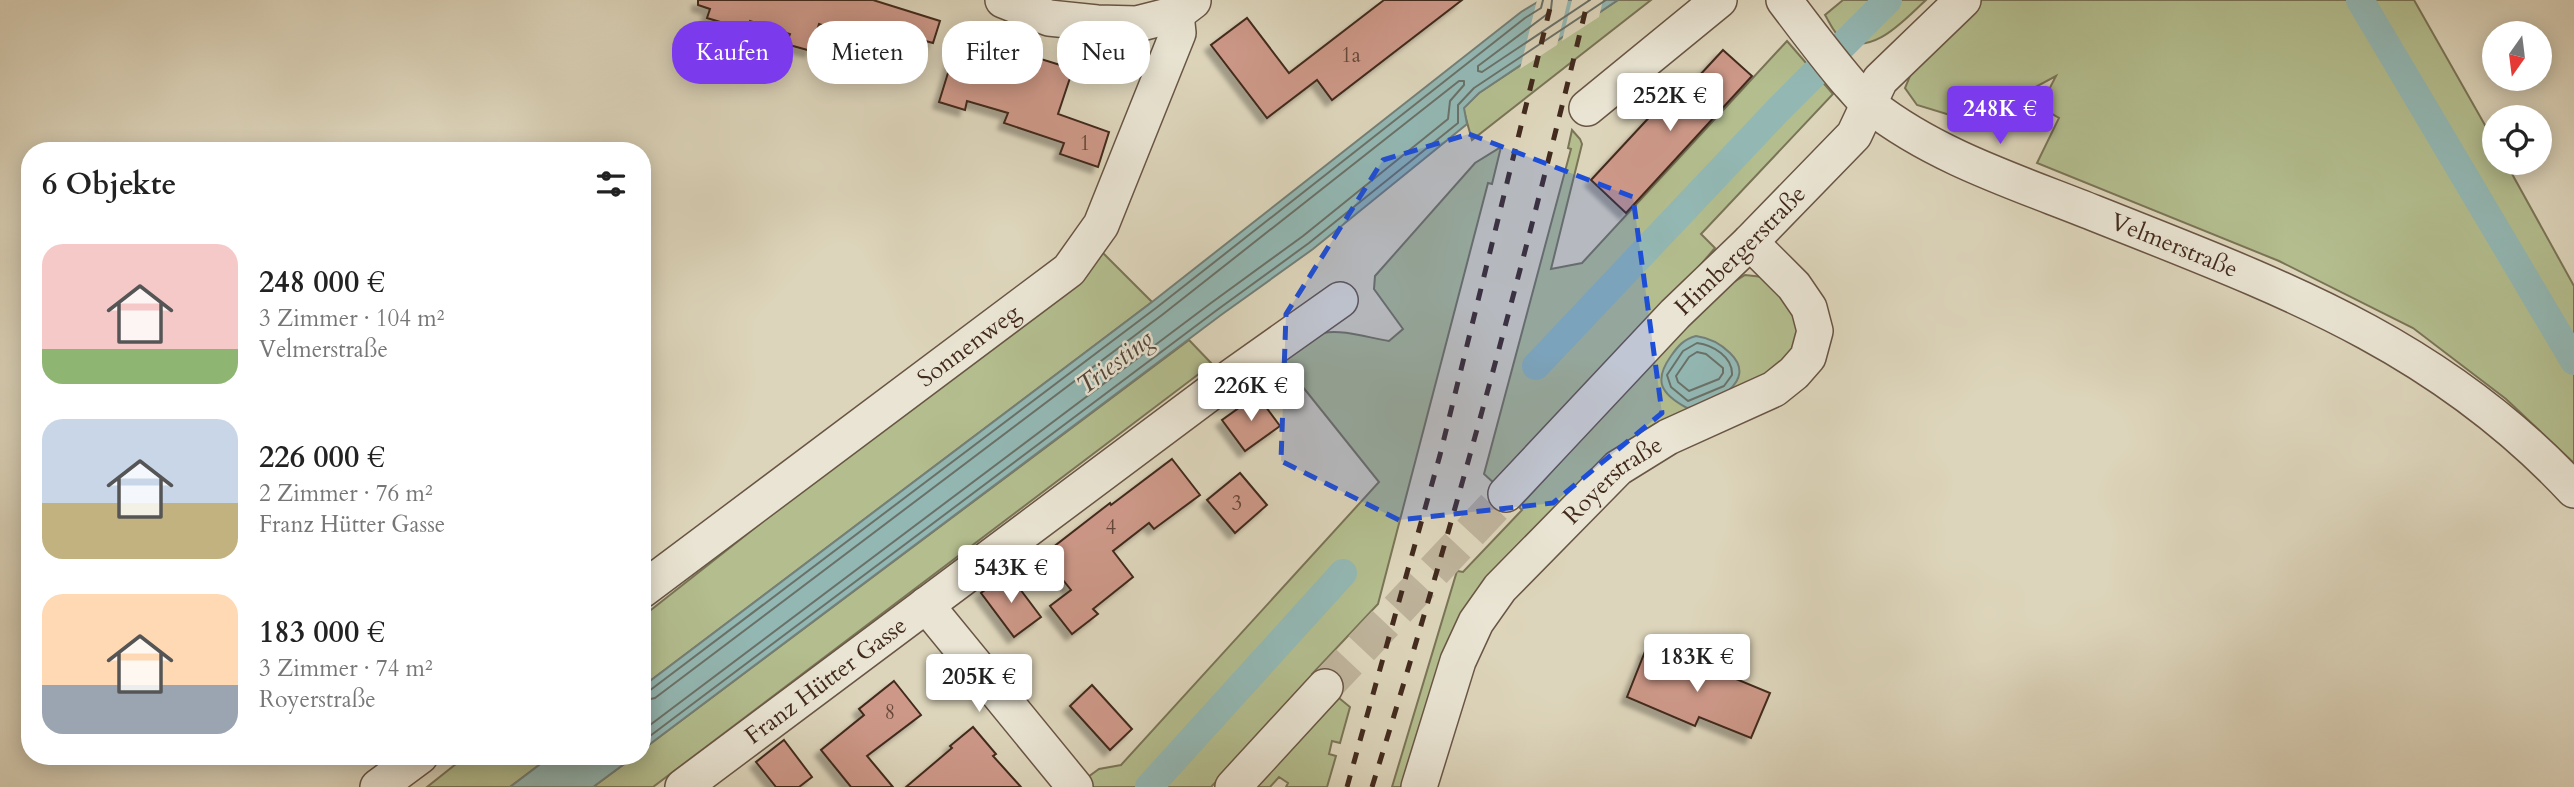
<!DOCTYPE html>
<html lang="de">
<meta charset="utf-8">
<style>
body{margin:0;font-family:Cardo,serif;background:#f2f2f2;color:#222;height:100vh;display:flex;flex-direction:column;font-size:26px;white-space:nowrap}
*{box-sizing:border-box;margin:0}
p{font-size:23px;color:#767676}
.icon{flex:none;width:38px;height:38px;fill:none;stroke:currentColor;stroke-width:2;stroke-linecap:round;stroke-linejoin:round}
.map{position:relative;flex:1;overflow:hidden}
.panel{position:absolute;left:21px;top:142px;width:630px;height:623px;display:flex;flex-direction:column;background:#fff;border-radius:28px;box-shadow:0 4px 18px #0003}
.panel>*{flex:none}
.top-card{position:absolute;left:672px;top:21px;width:665px;height:63px;display:flex;gap:14px}
.needle{width:46px;rotate:194deg}
.tools{position:absolute;left:2482px;top:21px;display:grid;gap:14px}
.tools a{display:grid;place-items:center;width:70px;height:70px;border-radius:50%;background:#fff;box-shadow:0 4px 18px #0003;font-size:35px}
.price{position:absolute;translate:-50% -60px;padding:0 16px;border-radius:7px;background:#fff;color:#222;font-size:23px;line-height:46px;filter:drop-shadow(0 2px 4px #0008)}
.price::after{content:'';position:absolute;left:50%;top:42px;width:21px;height:16px;margin-left:-10px;background:inherit;clip-path:polygon(0 0,100% 0,50% 100%)}
.price.on{background:#7c3aed;color:#fff}
ul{padding:0;list-style:none}
li{display:flex;align-items:center;gap:21px;height:175px;padding:0 21px}
li span{display:grid;place-items:center;flex:none;width:196px;height:140px;border-radius:21px;color:#555}
li>.icon{margin-inline-start:auto}
span .icon{width:84px;height:84px;fill:#fffc;stroke-width:1}
li b{font-size:30px}
h2{display:flex;justify-content:space-between;align-items:center;height:84px;padding:0 21px;font-size:30px}
.tag{padding:0 24px;border-radius:28px;background:#fff;box-shadow:0 4px 18px #0003;font-size:24px;line-height:63px}
.tag.on{background:#7c3aed;color:#fff}
.map>svg:first-child{display:block}
</style>
<div class="map">
<svg width="2574" height="787" viewBox="0 0 2574 787">
<defs>
<filter id="shadow"><feDropShadow dx="-6" dy="6" stdDeviation="2" flood-color="#0004"/></filter>
</defs>
<rect width="100%" height="100%" fill="#ddd5bb"/>
<filter id="stains"><feTurbulence type="fractalNoise" baseFrequency=".00286" numOctaves="4"/><feColorMatrix values="0 0 0 0 .2 0 0 0 0 .09 0 0 0 0 .02 0 0 0 .5 -.17"/></filter>
<radialGradient id="worn" r=".72"><stop offset=".6" stop-color="#630" stop-opacity="0"/><stop offset="1" stop-color="#630" stop-opacity=".3"/></radialGradient>
<path fill="#b3bd8e" stroke="#7a7456" stroke-width="2" d="M1618 0H1651L1472 140 1463 108 1479 93Z
M1843 0H1926C1905 19 1872 58 1841 38 1834 34 1829 21 1825 15Z
M1982 0H2414L2494 141V163H2506L2574 286V463L2506 399 2413 328 2279 261 2037 163 2059 118 2040 107 2056 76 1976 119 1950 115 1917 105 1905 88 1919 54Z
M1787 41 1833 94 1701 234 1715 248 1645 329 1495 484 1484 474 1571 149 1568 148 1572 130 1580 139 1582 144 1551 269 1582 263Z
M1501 147 1492 184 1488 183 1378 604 1312 674 1315 678 1211 787H1089L1088 777 1099 769 1121 765 1379 482 1278 356C1292 348 1307 337 1323 333 1343 329 1369 338 1389 341L1403 329 1374 289 1375 276 1475 163Z
M1103 253 1152 302 642 687V617Z
M1745 275 1763 277 1798 315V353L1524 549 1411 787H1392L1457 571 1463 572 1522 510 1519 507 1715 294Z
M1189 340 1212 364 653 787H593L635 756H642V750Z
M1339 698 1350 707 1340 743 1332 741 1329 754 1336 756 1327 787H1286L1288 783 1279 777 1270 787H1256Z
M466 756H551L510 787H427Z"/>
<path fill="#93b8b4" stroke="#737f78" stroke-width="2" d="M1541 0H1618L1479 93 1464 108 1467 124 1313 249 1221 315 642 750V687L1152 302 1521 12Z
M1696 336C1710 338 1720 343 1730 353 1760 382 1711 405 1687 408 1661 394 1653 381 1671 356 1678 346 1684 339 1696 336Z
M551 756H635L593 787H510Z"/>
<path fill="#ddd5bb" d="M1537 0H1568L1557 45 1520 69Z
M1572 0H1603L1599 17 1562 41Z"/>
<g fill="none" stroke-linecap="round" stroke-linejoin="round">
<path stroke="#6a7168" stroke-width="2" d="M1552 0 1551 9 1546 15 1478 66V71L1482 72 1590 0
M1697 343C1713 345 1733 357 1732 375L1724 386 1688 401 1671 387 1667 375 1683 351Z
M1697 352 1706 354 1723 368V373L1719 379 1689 391 1678 382 1676 376 1689 357Z
M642 692 649 691 1156 308 1525 18 1541 8 1543 0
M642 701 655 698 1162 315 1459 81H1464V85L1450 101 1448 119 1303 236 1211 303 642 731
M642 742 1217 310 1309 243 1458 123V105L1474 88 1606 0"/>
<path stroke="#93b8b4" stroke-width="28" d="M2360 0 2574 361
M1536 366 1778 110 1888 0
M1149 787 1343 573"/>
</g>
<path fill="#cd9888" stroke="#422a1d" stroke-width="2" filter="url(#shadow)" d="M698 0H873L940 21 933 43 918 39 912 59 892 52 890 57 864 48 866 39 819 24 811 51 786 44 790 34 750 21 747 30 707 18 710 9 698 5Z
M1384 0H1462L1332 100 1317 80 1267 118 1211 45 1247 18 1289 73Z
M960 34 1073 69 1058 114 1109 132 1098 167 1060 154 1064 143 1004 123 1008 113 967 101 965 110 939 102Z
M1723 50 1752 76 1626 213 1591 180 1669 96 1675 102Z
M1257 395 1280 426 1245 451 1222 420Z
M1172 459 1200 495 1154 529 1149 523 1113 551 1133 577 1093 609 1098 614 1072 634 1050 606 1071 590 1043 555 1110 503 1111 505Z
M1240 473 1267 505 1235 533 1207 500Z
M1008 573 1041 617 1014 637 981 593Z
M1646 649 1715 676 1717 671 1770 693 1751 738 1699 717 1695 726 1627 697Z
M894 681 921 715 867 756 893 787H851L821 750 864 715 859 709Z
M1092 685 1132 729 1110 750 1070 706Z
M973 727 996 754 993 756 1021 787H906L952 748 950 746Z
M784 740 812 777 799 787H776L756 762Z"/>
<g fill="none" stroke-linecap="round" stroke-linejoin="round">
<path stroke="#beb39b" stroke-width="35" stroke-dasharray="35 18" stroke-linecap="butt" d="M1325 687 1506 494"/>
<defs>
<g id="minor">
<path d="M1003 0 1049 18 1097 23 1137 24 1176 14 1193 1"/>
<path id="s1" d="M1784 0C1805 28 1826 56 1849 83 1856 90 1863 100 1871 106 1936 157 2019 183 2094 213 2277 286 2436 342 2574 490"/>
<path d="M1587 108 1719 0"/>
<path id="s2" d="M1506 494 1675 314 1750 242 1854 135 1880 80 1963 0"/>
<path id="s3" d="M642 590 1069 270 1101 225 1178 33 1176 14"/>
<path d="M926 605 1075 787"/>
<path d="M378 787 420 756"/>
<path id="s4" d="M683 787 1234 375 1340 300"/>
<path d="M1233 787 1325 687"/>
<path id="s5" d="M1419 787 1458 661 1476 622 1500 588 1618 468 1668 437 1774 389 1794 373 1808 357 1815 331 1809 308 1794 286 1750 242"/>
</g>
</defs>
<use href="#minor" stroke="#695544" stroke-width="38"/>
<use href="#minor" stroke="#e9e4d3" stroke-width="35"/>
<path stroke="#422a1d" stroke-width="5" stroke-dasharray="12 12" stroke-linecap="butt" d="M1347 787 1440 455 1552 0
M1372 787C1453 527 1524 265 1588 0"/>
</g>
<path fill="#1d4ed8" fill-opacity="0.2" stroke="#1d4ed8" stroke-width="5" stroke-dasharray="14 9" stroke-linejoin="round" d="M1469 134 1633 197 1662 413 1553 503 1399 520 1281 461 1286 314 1383 160Z"/>
<g text-anchor="middle" dominant-baseline="central" stroke-width="5" stroke-linejoin="round" paint-order="stroke">
<g font-size="21" fill="#654638">
<text x="1351" y="55">1a</text>
<text x="1085" y="143">1</text>
<text x="1237" y="503">3</text>
<text x="1111" y="527">4</text>
<text x="890" y="712">8</text>
</g>
<g font-size="24" fill="#422a1d" stroke="#e9e4d3">
<text stroke="none"><textPath href="#s1" startOffset="472">Velmerstraße</textPath></text>
<text stroke="none"><textPath href="#s2" startOffset="338">Himbergerstraße</textPath></text>
<text stroke="none"><textPath href="#s3" startOffset="408">Sonnenweg</textPath></text>
<text stroke="none"><textPath href="#s5" startOffset="373">Royerstraße</textPath></text>
<text stroke="none"><textPath href="#s4" startOffset="178">Franz Hütter Gasse</textPath></text>
</g>
<g font-size="26" font-style="italic" fill="#52463b" stroke="#e9e4d3">
<text transform="translate(1115 362) rotate(-37)">Triesting</text>
</g>
</g>
<rect width="100%" height="100%" filter="url(#stains)"/>
<rect width="100%" height="100%" fill="url(#worn)"/>
</svg>
<div class="tools">
<a><svg class="needle" viewBox="-14 -14 28 28"><path d="M0-13l5 13h-10z" fill="#e53935"/><path d="M0 13l5-13h-10z" fill="#767676"/></svg></a>
<a><svg class="icon" aria-label="locate" viewBox="0 0 24 24"><circle cx="12" cy="12" r="6"/><path d="M12 2v4M12 18v4M2 12h4M18 12h4"/></svg></a>
</div>
<b class="price" style="left:1670px;top:133px">252K €</b>
<b class="price on" style="left:2000px;top:146px">248K €</b>
<b class="price" style="left:1251px;top:423px">226K €</b>
<b class="price" style="left:1011px;top:605px">543K €</b>
<b class="price" style="left:1697px;top:694px">183K €</b>
<b class="price" style="left:979px;top:714px">205K €</b>
<div class="top-card">
<a class="tag on">Kaufen</a>
<a class="tag">Mieten</a>
<a class="tag">Filter</a>
<a class="tag">Neu</a>
</div>
<section class="panel">
<h2>6 Objekte<svg class="icon" aria-label="filters" viewBox="0 0 24 24"><path d="M4 7h16M4 17h16"/><circle cx="9" cy="7" r="2"/><circle cx="15" cy="17" r="2"/></svg></h2>
<ul>
<li><span style="background:linear-gradient(#f6c9c9 75%,#8fb573 0)"><svg class="icon" aria-label="home" viewBox="0 0 24 24"><path d="M3 11l9-7 9 7M6 9v11h12V9"/></svg></span><div><b>248 000 €</b><p>3 Zimmer · 104 m²</p><p>Velmerstraße</p></div></li>
<li><span style="background:linear-gradient(#c9d6e8 60%,#c2b280 0)"><svg class="icon" aria-label="home" viewBox="0 0 24 24"><path d="M3 11l9-7 9 7M6 9v11h12V9"/></svg></span><div><b>226 000 €</b><p>2 Zimmer · 76 m²</p><p>Franz Hütter Gasse</p></div></li>
<li><span style="background:linear-gradient(#ffd9b3 65%,#9aa5b1 0)"><svg class="icon" aria-label="home" viewBox="0 0 24 24"><path d="M3 11l9-7 9 7M6 9v11h12V9"/></svg></span><div><b>183 000 €</b><p>3 Zimmer · 74 m²</p><p>Royerstraße</p></div></li>
</ul>
</section>
</div>
